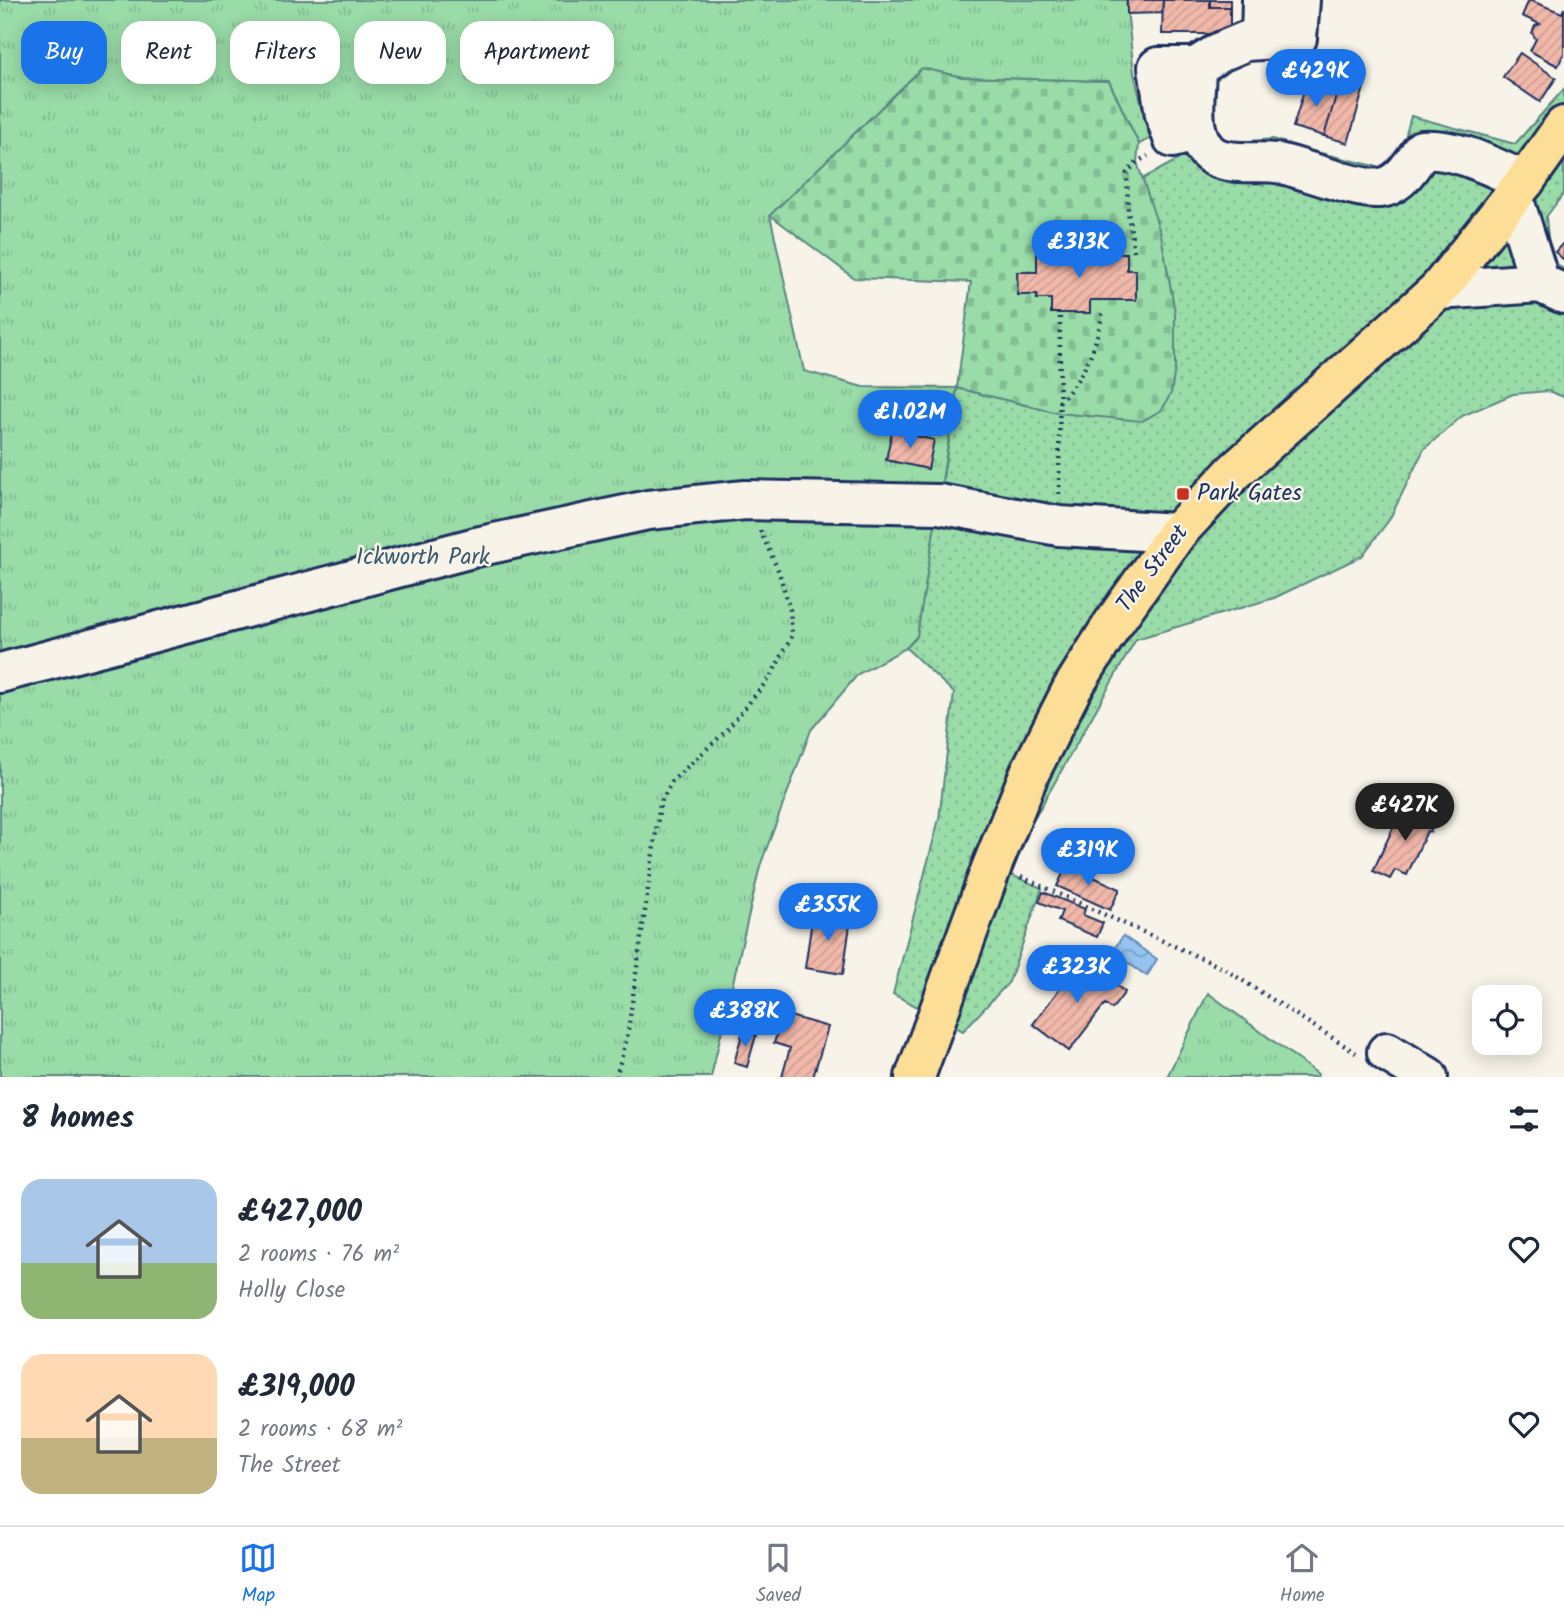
<!DOCTYPE html>
<meta charset="utf-8">
<style>
body{margin:0;font-family:Kalam,sans-serif;background:#f6f6f7;color:#1f2937;height:100vh;display:flex;flex-direction:column;font-size:26px;white-space:nowrap}
*{box-sizing:border-box;margin:0}
p{font-size:23px;color:#747a83}
.icon{flex:none;width:38px;height:38px;fill:none;stroke:currentColor;stroke-width:2;stroke-linecap:round;stroke-linejoin:round}
.map{position:relative;height:1077px;overflow:hidden}
.drawer{display:flex;flex-direction:column;background:#fff;flex:1}
.drawer>*{flex:none}
.banner{position:absolute;left:21px;top:21px;width:700px;height:63px;display:flex;gap:14px}
.fabs{position:absolute;left:1472px;top:985px;display:grid;gap:14px}
.fabs a{display:grid;place-items:center;width:70px;height:70px;border-radius:14px;background:#fff;box-shadow:0 4px 18px #0003;font-size:35px}
.price{position:absolute;translate:-50% -60px;padding:0 16px;border-radius:24px;background:#1a73e8;color:#fff;font-size:23px;line-height:46px;filter:drop-shadow(0 2px 4px #0008)}
.price::after{content:'';position:absolute;left:50%;top:42px;width:21px;height:16px;margin-left:-10px;background:inherit;clip-path:polygon(0 0,100% 0,50% 100%)}
.price.current{background:#222;color:#fff}
ul{padding:0;list-style:none}
li{display:flex;align-items:center;gap:21px;height:175px;padding:0 21px}
li span{display:grid;place-items:center;flex:none;width:196px;height:140px;border-radius:21px;color:#555}
li>.icon{margin-inline-start:auto}
span .icon{width:84px;height:84px;fill:#fffc;stroke-width:1}
li b{font-size:30px}
h2{display:flex;justify-content:space-between;align-items:center;height:84px;padding:0 21px;font-size:30px}
.pill{padding:0 24px;border-radius:21px;background:#fff;box-shadow:0 4px 18px #0003;font-size:24px;line-height:63px}
.pill.current{background:#1a73e8;color:#fff}
.tabs{display:flex;justify-content:space-around;align-items:center;height:98px;border-top:2px solid #e0e1e3;background:#fff;font-size:19px;color:#747a83}
.tabs a{display:grid;justify-items:center;gap:4px}
.tabs .current{color:#1a73e8}
.map>svg:first-child{display:block}
</style>
<div class="map">
<svg width="1564" height="1077" viewBox="0 0 1564 1077">
<defs>
<pattern id="grass-dots" width="8" height="8" patternUnits="userSpaceOnUse" patternTransform="scale(1.75)"><rect width="8" height="8" fill="#99dca8"/><path d="M2 2h.1M6 6h.1" fill="none" stroke="#83bd93" stroke-width="1.8" stroke-linecap="round"/></pattern>
<pattern id="cemetery-stones" width="16" height="16" patternUnits="userSpaceOnUse" patternTransform="scale(1.75)"><rect width="16" height="16" fill="#99dca8"/><path d="M2 7V4a2 2 0 0 1 4 0v3zM10 15v-3a2 2 0 0 1 4 0v3z" fill="#83bd93"/></pattern>
<pattern id="park-tufts" width="24" height="20" patternUnits="userSpaceOnUse" patternTransform="scale(1.75)"><rect width="24" height="20" fill="#99dca8"/><path d="M3 7l-1-3M5 7V3M7 7l1-3M15 17l-1-3M17 17v-4M19 17l1-3" fill="none" stroke="#83bd93"/></pattern>
<pattern id="water-waves" width="16" height="10" patternUnits="userSpaceOnUse" patternTransform="scale(1.75)"><rect width="16" height="10" fill="#95c4f0"/><path d="M0 5q4-4 8 0t8 0" fill="none" stroke="#79a0c6"/></pattern>
<pattern id="building-hatch" width="6" height="6" patternUnits="userSpaceOnUse" patternTransform="scale(1.75)"><rect width="6" height="6" fill="#f1b8a9"/><path d="M-1 1l2-2M0 6l6-6M5 7l2-2" fill="none" stroke="#ce9e94"/></pattern>
</defs>
<rect width="100%" height="100%" fill="#f7f3e8"/>
<filter id="ink" filterUnits="userSpaceOnUse"><feTurbulence type="fractalNoise" baseFrequency=".0143" numOctaves="2"/><feDisplacementMap in="SourceGraphic" scale="14" xChannelSelector="R" yChannelSelector="G"/><feConvolveMatrix kernelMatrix="1 2 1 2 8 2 1 2 1" color-interpolation-filters="sRGB"/></filter>
<g filter="url(#ink)">
<path fill="url(#grass-dots)" stroke="#5a8683" stroke-width="2" d="M1564 89V193L1546 217 1550 258 1564 270V397L1548 391 1513 394 1462 416 1424 449 1389 520 1362 556 1274 598 1136 639 1004 872 1042 888 1009 982 963 1031 893 994 939 819 954 693 906 648 917 637 0 1077 939 504 957 388 1058 413 1171 393C1183 319 1166 249 1142 179L1194 151 1225 143 1273 139 1312 151 1396 171 1411 116 1515 144Z"/>
<path fill="url(#cemetery-stones)" stroke="#5a8683" stroke-width="2" d="M922 68 963 77 1109 81 1139 144 1137 162 1161 235 1175 312V368L1171 393 1162 410 1142 421 1058 413 957 388 971 282 854 278 770 215Z"/>
<path fill="url(#park-tufts)" stroke="#5a8683" stroke-width="2" d="M0 0H1126L1134 73 1150 139 1139 144 1109 81 963 77 922 68 770 215 804 371 863 387 957 388 917 636 906 648 858 674 811 730 760 866 711 1077H0Z
M1208 993 1318 1074 1317 1077H1167Z"/>
<path fill="url(#water-waves)" stroke="#6488b6" stroke-width="2" d="M1123 936 1157 959 1147 976 1112 952Z"/>
<path fill="url(#building-hatch)" stroke="#1b2f5e" stroke-width="2" d="M1127 0H1163L1162 13 1127 14Z
M1163 0H1210V7H1230V34H1162Z
M1210 0H1230V7H1210Z
M1529 0 1562 13 1564 8V53L1558 66 1530 51 1536 39 1532 33 1535 26 1540 24 1522 16Z
M1520 53 1556 78 1540 102 1503 77Z
M1344 70 1367 77 1348 143 1324 136Z
M1307 81 1338 90 1324 136 1293 127Z
M1564 242V260L1555 252Z
M1127 253V270H1136V300H1090V313H1051V299H1037V295H1018L1017 272H1037V254Z
M892 431 934 440 928 469 886 460Z
M1420 804 1439 812 1430 832 1427 831 1407 875 1395 870 1390 879 1373 871 1398 817 1411 823Z
M1067 865 1120 889 1110 910 1057 886Z
M1043 892 1085 909 1083 915 1103 923 1097 937 1058 921 1062 911 1039 902Z
M813 913 851 918 843 974 805 968Z
M1082 959 1125 992 1112 1009 1105 1004 1069 1051 1033 1024Z
M783 1014 828 1027 813 1077H782L790 1048 774 1043Z
M743 1031 756 1035 747 1067 734 1063Z"/>
<g fill="none" stroke-linecap="round" stroke-linejoin="round">
<defs>
<path id="minor" d="M1261 40 1262 0
M1196 67 1220 52 1246 41 1297 38 1300 0
M1195 132 1173 138 1165 115 1158 67H1196C1196 94 1187 133 1209 153 1226 168 1262 159 1282 164 1305 169 1366 194 1385 187 1402 182 1412 164 1422 150 1457 147 1493 168 1525 181
M1513 197 1540 283
M1438 290 1540 283 1564 294
M0 673 476 547 648 510 745 500 939 504 1059 526 1177 533
M1387 1052 1428 1077"/>
<path id="major" d="M915 1077 992 866 1030 772 1072 689 1112 625 1177 533 1234 472 1438 290 1525 181 1564 126"/>
</defs>
<use href="#minor" stroke="#1b2f5e" stroke-width="44"/>
<use href="#major" stroke="#1b2f5e" stroke-width="44"/>
<path stroke="#1b2f5e" stroke-width="4.5" stroke-dasharray="2 5" stroke-linecap="butt" d="M1134 251 1128 212 1127 173 1137 162 1148 156
M1059 402C1084 379 1098 343 1103 309
M1059 494 1060 313
M1021 877 1223 968 1356 1053
M616 1077 627 1038 660 804 672 781 725 732 771 676 792 636 790 610 779 572 760 530"/>
<use href="#minor" stroke="#f7f3e8" stroke-width="38"/>
<use href="#major" stroke="#fdde96" stroke-width="38"/>
</g>
</g>
<rect fill="#c8321e" stroke="#f7f3e8" stroke-width="2.5" x="1176" y="487" width="14" height="14" rx="3.5"/>
<g text-anchor="middle" dominant-baseline="central" stroke-width="5" stroke-linejoin="round" paint-order="stroke">
<g font-size="23" fill="#1b2f5e" stroke="#f7f3e8" text-anchor="start">
<text x="1197" y="494">Park Gates</text>
</g>
<g font-size="23" fill="#3a5a70" stroke="#f7f3e8">
<text x="423" y="558">Ickworth Park</text>
</g>
<g font-size="23" fill="#1b2f5e" stroke="#f7f3e8">
<text transform="translate(1153 569) rotate(-53)">The Street</text>
</g>
</g>
</svg>
<div class="fabs">
<a><svg class="icon" aria-label="locate" viewBox="0 0 24 24"><circle cx="12" cy="12" r="6"/><path d="M12 2v4M12 18v4M2 12h4M18 12h4"/></svg></a>
</div>
<b class="price" style="left:1316px;top:109px">£429K</b>
<b class="price" style="left:1079px;top:280px">£313K</b>
<b class="price" style="left:910px;top:450px">£1.02M</b>
<b class="price current" style="left:1405px;top:843px">£427K</b>
<b class="price" style="left:1088px;top:888px">£319K</b>
<b class="price" style="left:828px;top:943px">£355K</b>
<b class="price" style="left:1077px;top:1005px">£323K</b>
<b class="price" style="left:745px;top:1049px">£388K</b>
<div class="banner">
<a class="pill current">Buy</a>
<a class="pill">Rent</a>
<a class="pill">Filters</a>
<a class="pill">New</a>
<a class="pill">Apartment</a>
</div>
</div>
<section class="drawer">
<h2>8 homes<svg class="icon" aria-label="filters" viewBox="0 0 24 24"><path d="M4 7h16M4 17h16"/><circle cx="9" cy="7" r="2"/><circle cx="15" cy="17" r="2"/></svg></h2>
<ul>
<li><span style="background:linear-gradient(#a9c7e8 60%,#8fb573 0)"><svg class="icon" aria-label="home" viewBox="0 0 24 24"><path d="M3 11l9-7 9 7M6 9v11h12V9"/></svg></span><div><b>£427,000</b><p>2 rooms · 76 m²</p><p>Holly Close</p></div><svg class="icon" aria-label="heart" viewBox="0 0 24 24"><path d="M12 20l-8-8c-3-5 5-10 8-4 3-6 11-1 8 4z"/></svg></li>
<li><span style="background:linear-gradient(#ffd9b3 60%,#c2b280 0)"><svg class="icon" aria-label="home" viewBox="0 0 24 24"><path d="M3 11l9-7 9 7M6 9v11h12V9"/></svg></span><div><b>£319,000</b><p>2 rooms · 68 m²</p><p>The Street</p></div><svg class="icon" aria-label="heart" viewBox="0 0 24 24"><path d="M12 20l-8-8c-3-5 5-10 8-4 3-6 11-1 8 4z"/></svg></li>
</ul>
</section>
<nav class="tabs">
<a class="current"><svg class="icon" aria-label="map" viewBox="0 0 24 24"><path d="M3 6l6-2 6 2 6-2v14l-6 2-6-2-6 2zM9 4v14M15 6v14"/></svg>Map</a>
<a><svg class="icon" aria-label="saved" viewBox="0 0 24 24"><path d="M7 4h10v16l-5-4-5 4z"/></svg>Saved</a>
<a><svg class="icon" aria-label="home" viewBox="0 0 24 24"><path d="M3 11l9-7 9 7M6 9v11h12V9"/></svg>Home</a>
</nav>
